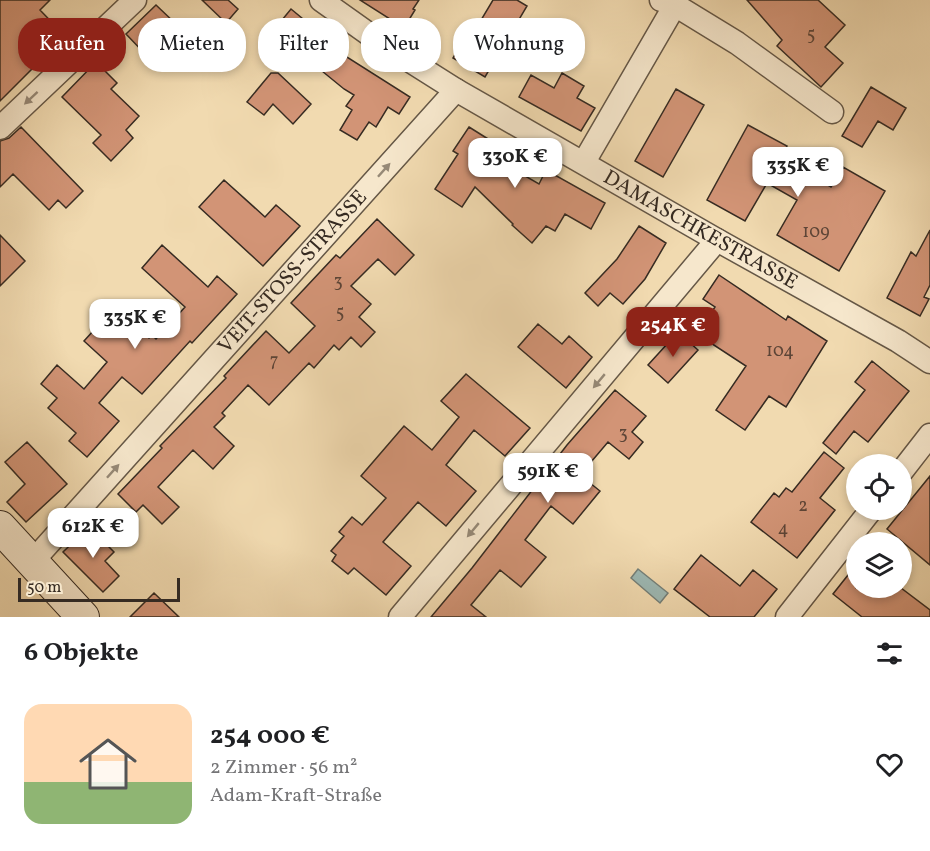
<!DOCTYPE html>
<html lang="de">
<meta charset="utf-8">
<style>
body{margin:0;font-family:Vollkorn,serif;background:#f6f6f6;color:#202124;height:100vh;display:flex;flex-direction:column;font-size:22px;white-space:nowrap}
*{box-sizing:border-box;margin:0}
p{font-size:20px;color:#757577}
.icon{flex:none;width:33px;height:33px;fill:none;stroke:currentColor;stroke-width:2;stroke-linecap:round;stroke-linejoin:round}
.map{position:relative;height:617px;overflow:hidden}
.sheet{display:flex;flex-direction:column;background:#fff;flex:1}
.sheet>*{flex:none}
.top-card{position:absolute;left:18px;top:18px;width:600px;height:54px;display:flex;gap:12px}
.tools{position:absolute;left:846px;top:454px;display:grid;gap:12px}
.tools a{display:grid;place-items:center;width:66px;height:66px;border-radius:50%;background:#fff;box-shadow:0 3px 9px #0003;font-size:30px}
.scale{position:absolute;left:18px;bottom:15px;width:162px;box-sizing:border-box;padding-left:6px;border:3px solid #362b22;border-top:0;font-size:16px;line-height:21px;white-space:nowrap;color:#362b22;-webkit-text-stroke:4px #f6e7cc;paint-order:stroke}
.price{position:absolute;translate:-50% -51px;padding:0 14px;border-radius:12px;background:#fff;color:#222;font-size:20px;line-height:39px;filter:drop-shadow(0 2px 3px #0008)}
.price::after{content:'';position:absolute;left:50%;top:36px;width:18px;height:14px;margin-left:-9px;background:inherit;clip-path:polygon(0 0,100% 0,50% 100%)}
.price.on{background:#8f2418;color:#fff}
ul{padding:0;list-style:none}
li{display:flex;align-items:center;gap:18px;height:150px;padding:0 24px}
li+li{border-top:2px solid #e0e0e0}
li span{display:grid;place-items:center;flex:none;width:168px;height:120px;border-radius:18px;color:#555}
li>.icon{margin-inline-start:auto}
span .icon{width:72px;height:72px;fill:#fffc;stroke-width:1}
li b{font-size:26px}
h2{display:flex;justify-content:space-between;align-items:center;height:72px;padding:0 24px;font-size:26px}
.tag{padding:0 21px;border-radius:24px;background:#fff;box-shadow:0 3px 9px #0003;font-size:21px;line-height:54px}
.tag.on{background:#8f2418;color:#fff}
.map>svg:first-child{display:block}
</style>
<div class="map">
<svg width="930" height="617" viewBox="0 0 930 617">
<rect width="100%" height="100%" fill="#f1dab0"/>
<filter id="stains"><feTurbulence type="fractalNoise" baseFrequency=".00333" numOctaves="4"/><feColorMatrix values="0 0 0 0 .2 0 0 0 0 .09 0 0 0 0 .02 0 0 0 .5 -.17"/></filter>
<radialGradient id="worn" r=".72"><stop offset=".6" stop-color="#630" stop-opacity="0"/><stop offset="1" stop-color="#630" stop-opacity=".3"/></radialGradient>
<path fill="#9db9b4" stroke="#74807a" stroke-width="1.5" d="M638 569 668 593 660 603 631 578Z"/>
<path fill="#d29476" stroke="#362b22" stroke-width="1.5" d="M0 0H50L40 10 68 39 40 66 37 64 0 101Z
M202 0H228L238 9 226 23Z
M360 0H419L413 9 415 10 404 28Z
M493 0H517L527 6 485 77 453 58 464 39 468 42Z
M747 0H818L845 25 825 47 843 63 821 87 777 46 782 40Z
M156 5 177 25 147 56 126 34Z
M291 9 343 52 342 54 410 97 399 114 388 107 376 127 369 122 357 140 340 130 352 110 346 106 354 95 344 89 273 31Z
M96 62 117 83 111 89 139 116 126 130 133 138 111 161 93 143 101 135 62 97Z
M271 73H278L311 104 293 124 273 104 264 115 247 102Z
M562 73 584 86 577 98 595 108 581 131 519 97 531 75 554 88Z
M871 87 906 108 893 130 878 121 862 147 842 136Z
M676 89 704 105 663 177 635 161Z
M748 125 787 146 781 157 831 187 843 167 885 191 839 271 777 235 797 200 767 183 745 221 707 200Z
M21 127 83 191 66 208 58 200 49 210 13 174 0 187V141L9 138Z
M469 127 512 154 506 165 539 184 546 170 605 203 591 229 565 214 555 231 546 226 532 243 512 225 513 224 475 187 462 207 435 189 458 154 453 151Z
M224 180 265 217 276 205 300 226 263 266 199 207Z
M377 219 414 255 395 275 378 259 351 286 371 304 359 317 375 332 361 347 351 337 339 350 334 345 314 368 309 363 269 405 248 385 222 413 225 416 214 427 234 446 213 469 193 450 158 487 179 507 162 524 143 505 136 512 118 494 162 448 160 446 226 378 224 376 266 331 289 353 315 326 291 303 336 255 340 258Z
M639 226 666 243 645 279 623 304 610 293 598 306 585 293 617 259Z
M930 230V285L924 297 929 299 920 316 887 298 911 252 916 256Z
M0 235 25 261 0 286Z
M162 245 208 287 217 276 237 294 192 343 190 341 142 394 122 377 99 403 119 421 87 457 69 441 76 433 48 408 57 398 41 384 57 365 84 389 107 362 84 341 115 307 149 338 152 335 156 339 185 307 142 268Z
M719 275 786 320 788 316 827 341 786 407 769 396 745 430 716 410 746 366 697 334 715 307 703 299Z
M538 324 562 344 569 336 592 357 566 388 518 347Z
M678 332 698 350 668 383 648 365Z
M872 361 909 391 868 442 854 431 836 454 823 443 865 390 855 382Z
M466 374 530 428 505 456 474 430 446 465 476 491 446 526 418 502 383 542 411 566 386 595 354 568 348 574 332 561 336 555 331 551 344 536 339 532 352 517 362 525 386 498 361 476 404 426 432 450 459 417 441 401Z
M615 390 646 416 632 432 643 442 629 459 608 442 580 475 600 491 573 524 551 506 525 540 546 557 521 587 500 570 471 605 486 617H431L472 568 567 445Z
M27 442 67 484 26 522 7 502 25 484 5 462Z
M824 452 844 468 820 498 835 510 797 558 751 522 774 493 779 497 786 488 792 492Z
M930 476V565L887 529Z
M89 527 114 552 105 561 119 576 103 592 63 552Z
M701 555 740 586 753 570 777 589 754 617H710L674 589Z
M856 565V588H901L930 610V617H862L833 594Z
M154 593 179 617H130Z"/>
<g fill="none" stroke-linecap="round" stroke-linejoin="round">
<defs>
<g id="street">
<path id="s1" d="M321 0 380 42 456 90 717 240 898 341 930 362"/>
<path d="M661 0 675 5 737 43 832 112"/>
<path d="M0 128 135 0"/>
<path d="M584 162 675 5"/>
<path d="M902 471 930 435"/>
<path id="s2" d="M32 562 456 90"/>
<path d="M400 617 717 240"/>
<path d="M787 617 871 510"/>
</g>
<path id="secondary" d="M0 527 83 617"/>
</defs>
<use href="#street" stroke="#655746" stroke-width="25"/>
<use href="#secondary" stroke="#362b22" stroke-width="34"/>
<use href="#street" stroke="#f6e7cc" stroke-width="22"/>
<use href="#secondary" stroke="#f6e7cc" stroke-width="32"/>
</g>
<defs><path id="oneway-solid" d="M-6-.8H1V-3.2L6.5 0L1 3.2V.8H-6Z" transform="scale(1.5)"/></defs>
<g fill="#968977">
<use href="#oneway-solid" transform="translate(31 98) rotate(137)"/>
<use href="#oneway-solid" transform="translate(384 170) rotate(-48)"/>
<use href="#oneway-solid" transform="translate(599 381) rotate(130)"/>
<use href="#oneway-solid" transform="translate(113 471) rotate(-48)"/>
<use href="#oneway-solid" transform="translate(473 530) rotate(130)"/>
</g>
<g text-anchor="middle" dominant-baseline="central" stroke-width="5" stroke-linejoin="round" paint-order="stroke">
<g font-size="18" fill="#5d4537">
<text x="811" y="35">5</text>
<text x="816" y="232">109</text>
<text x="338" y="282">3</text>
<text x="340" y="313">5</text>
<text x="780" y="351">104</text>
<text x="274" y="361">7</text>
<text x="623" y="434">3</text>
<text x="803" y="506">2</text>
<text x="783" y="529">4</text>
</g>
<g font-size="21" fill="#362b22" stroke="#f6e7cc">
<text stroke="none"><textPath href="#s1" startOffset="444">DAMASCHKESTRASSE</textPath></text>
<text stroke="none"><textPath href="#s2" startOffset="390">VEIT-STOSS-STRASSE</textPath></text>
</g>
</g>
<rect width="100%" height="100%" filter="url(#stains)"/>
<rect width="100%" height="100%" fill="url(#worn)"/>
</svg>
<div class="tools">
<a><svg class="icon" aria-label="locate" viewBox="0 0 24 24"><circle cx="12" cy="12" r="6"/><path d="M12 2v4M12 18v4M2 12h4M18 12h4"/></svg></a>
<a><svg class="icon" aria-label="layers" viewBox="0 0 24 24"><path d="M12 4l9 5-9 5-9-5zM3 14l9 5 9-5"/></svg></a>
</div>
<div class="scale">50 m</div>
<b class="price" style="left:515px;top:189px">330K €</b>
<b class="price" style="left:798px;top:198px">335K €</b>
<b class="price" style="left:135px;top:350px">335K €</b>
<b class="price on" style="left:673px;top:358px">254K €</b>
<b class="price" style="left:548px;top:504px">591K €</b>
<b class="price" style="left:93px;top:559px">612K €</b>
<div class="top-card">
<a class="tag on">Kaufen</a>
<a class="tag">Mieten</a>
<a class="tag">Filter</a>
<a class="tag">Neu</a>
<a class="tag">Wohnung</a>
</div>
</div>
<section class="sheet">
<h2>6 Objekte<svg class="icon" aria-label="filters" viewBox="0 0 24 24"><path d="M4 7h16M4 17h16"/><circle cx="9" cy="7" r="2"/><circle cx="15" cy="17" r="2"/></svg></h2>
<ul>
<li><span style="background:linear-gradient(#ffd9b3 65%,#8fb573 0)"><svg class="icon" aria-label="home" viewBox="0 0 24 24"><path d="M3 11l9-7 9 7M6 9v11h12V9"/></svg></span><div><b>254 000 €</b><p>2 Zimmer · 56 m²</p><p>Adam-Kraft-Straße</p></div><svg class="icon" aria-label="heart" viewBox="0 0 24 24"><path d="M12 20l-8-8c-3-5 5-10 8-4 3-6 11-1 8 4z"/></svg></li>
</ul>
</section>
